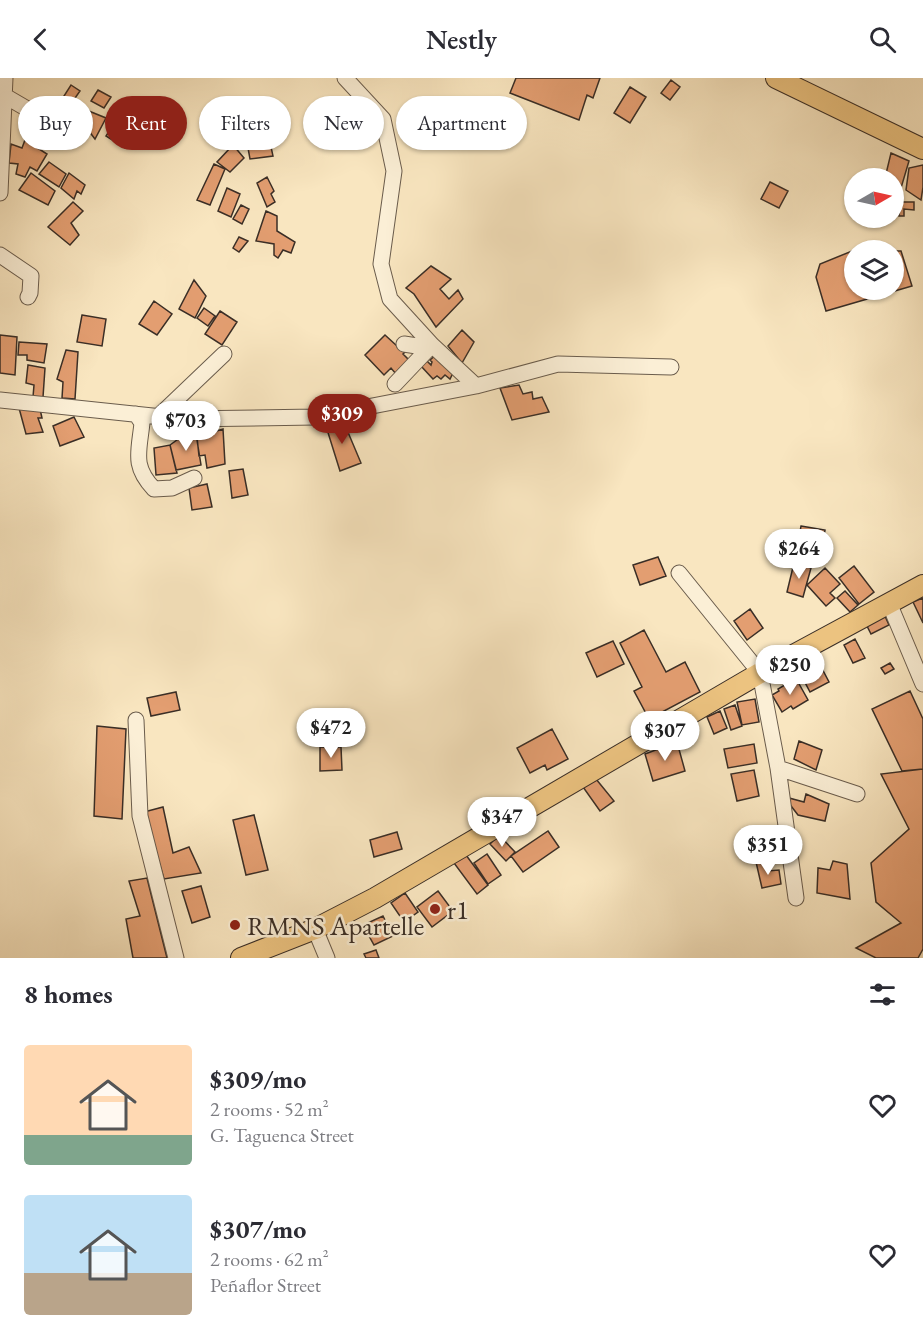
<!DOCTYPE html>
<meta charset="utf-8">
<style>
body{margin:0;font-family:"EB Garamond",serif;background:#f7f7f7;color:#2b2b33;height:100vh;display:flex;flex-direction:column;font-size:22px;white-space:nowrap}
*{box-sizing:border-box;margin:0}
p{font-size:20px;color:#7c7c81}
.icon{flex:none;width:33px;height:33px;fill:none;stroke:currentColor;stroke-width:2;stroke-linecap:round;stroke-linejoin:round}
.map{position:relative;height:880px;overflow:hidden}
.panel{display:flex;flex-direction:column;background:#fff;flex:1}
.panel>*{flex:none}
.hud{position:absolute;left:18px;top:18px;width:600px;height:54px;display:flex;gap:12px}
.needle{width:39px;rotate:81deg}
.fabs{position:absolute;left:844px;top:90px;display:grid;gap:12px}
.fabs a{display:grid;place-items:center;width:60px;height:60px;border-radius:50%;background:#fff;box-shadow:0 2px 4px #0004;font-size:30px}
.price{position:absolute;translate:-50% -51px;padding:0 14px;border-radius:21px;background:#fff;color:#222;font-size:20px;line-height:39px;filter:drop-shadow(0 2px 3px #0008)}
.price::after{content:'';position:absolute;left:50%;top:36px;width:18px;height:14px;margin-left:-9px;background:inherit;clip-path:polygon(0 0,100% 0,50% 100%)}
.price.active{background:#8f2418;color:#fff}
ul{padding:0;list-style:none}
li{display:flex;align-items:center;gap:18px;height:150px;padding:0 24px}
li span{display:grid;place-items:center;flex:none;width:168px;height:120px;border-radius:6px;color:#555}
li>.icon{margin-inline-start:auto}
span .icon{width:72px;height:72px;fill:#fffc;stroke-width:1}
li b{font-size:26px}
h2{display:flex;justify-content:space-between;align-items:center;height:72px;padding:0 24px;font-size:26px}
.pill{padding:0 21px;border-radius:27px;background:#fff;box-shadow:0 2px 4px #0004;font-size:21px;line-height:54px}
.pill.active{background:#8f2418;color:#fff}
header{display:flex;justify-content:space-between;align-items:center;height:78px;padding:0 24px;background:#fff;font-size:27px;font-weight:600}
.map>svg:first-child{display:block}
</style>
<header><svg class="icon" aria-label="back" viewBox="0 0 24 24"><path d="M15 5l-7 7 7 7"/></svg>Nestly<svg class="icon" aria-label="search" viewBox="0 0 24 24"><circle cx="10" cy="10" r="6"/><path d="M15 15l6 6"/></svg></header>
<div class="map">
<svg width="923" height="880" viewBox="0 0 923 880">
<rect width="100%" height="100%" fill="#f9e6c0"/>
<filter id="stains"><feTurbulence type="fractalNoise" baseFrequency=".00333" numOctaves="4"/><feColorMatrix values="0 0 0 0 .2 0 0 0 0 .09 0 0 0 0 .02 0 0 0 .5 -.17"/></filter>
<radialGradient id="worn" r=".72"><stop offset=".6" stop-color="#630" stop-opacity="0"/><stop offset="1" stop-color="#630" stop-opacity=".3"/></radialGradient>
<path fill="#e39e71" stroke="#3a2e26" stroke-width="1.5" d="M516 0H600L593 20 587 17 579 42 510 15Z
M671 2 680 9 670 22 661 15Z
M71 7 80 13 73 23 64 18Z
M630 9 646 19 630 45 614 35Z
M98 12 111 19 104 30 91 23Z
M74 27 106 40 95 61 82 44 70 39Z
M138 28 149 34 146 43 134 38Z
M117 41 135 53 125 70 106 58Z
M268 55 273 78 250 81 246 59Z
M25 62 47 76 37 93 30 89 25 99 16 96 18 86 9 85 11 66 22 70Z
M233 67 244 80 230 94 217 84Z
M891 75 909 83 901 110 894 106V100H885Z
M49 84 66 96 59 109 39 96Z
M214 86 225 91 210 127 197 122Z
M923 87V109L921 122 906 112 909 90Z
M31 95 55 113 48 127 19 112Z
M69 95 85 107 81 116 77 113 74 121 61 110Z
M267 99 274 113 271 116 275 124 267 129 257 105Z
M770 104 788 113 779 130 761 121Z
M227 110 240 116 231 139 218 133Z
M73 124 83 133 71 145 79 157 70 167 48 149Z
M900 124H914V132L904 131V138H899Z
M241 127 249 131 242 146 233 141Z
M266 133 277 138V153L295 164 291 175 283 172 278 180 274 177V166L256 163Z
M239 159 248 163 239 174 233 170Z
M862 169 893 172H855V212H894V173H901L912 208 826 233 816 199 820 186Z
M431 188 451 201 440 211 449 221 458 212 463 221 436 249 414 216 406 210Z
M194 202 206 218 195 240 179 231Z
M154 223 172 236 157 257 139 246Z
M204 230 215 238 208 248 197 240Z
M220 233 237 244 222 267 205 256Z
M82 237 106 241 102 268 77 264Z
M462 252 474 264 462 285 448 268Z
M0 257 17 259 15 297 0 295Z
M385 257 397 268 399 266 406 273 403 276 410 283 396 296 391 290 384 297 365 277Z
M19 264 47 266 44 285 27 282V277H18Z
M66 272 78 274 75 321 62 320 63 304 57 301Z
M436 277 454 293 450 301 445 297 441 301 437 298 433 301 421 288 427 283 431 287 432 284 430 282Z
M28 287 45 290 43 319H33L34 307 26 305Z
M519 307 523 316 532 314 533 321 542 319 549 334 512 342 500 310Z
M19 330 40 331 42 340H38L43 354 26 356Z
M74 339 84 359 60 368 53 348Z
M342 340 361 385 340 393 325 345Z
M223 351 225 386 207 390 205 377 199 378 197 359Z
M196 356 201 387 176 392 170 367 184 357Z
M170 367 177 395 156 397 154 370Z
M243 391 248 417 232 420 229 393Z
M207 406 212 429 192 432 189 410Z
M801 448 825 452 822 470 798 466Z
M658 479 666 498 640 507 633 487Z
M794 485 811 490 803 519 787 514Z
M854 488 874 514 859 526 839 500Z
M825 490 840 506 830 515 835 520 826 528 807 507Z
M845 513 858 527 850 534 837 520Z
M923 520V545L913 524Z
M750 531 763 550 747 562 734 543Z
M884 536 889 547 871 556 866 546Z
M644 552 666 594 685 584 700 614 649 641 634 613 642 609 620 565Z
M855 561 865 580 853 585 844 567Z
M613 563 624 586 597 599 586 575Z
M818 583 829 604 810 614 799 593Z
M890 585 894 591 885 596 881 590Z
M793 602 795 606 798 604 808 622 793 631 791 628 782 634 772 617 779 613 778 611Z
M910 613 923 641V691L902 693 872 631Z
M176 614 180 632 151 638 147 620Z
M755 621 759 644 742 647 737 624Z
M735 627 742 648 731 652 724 631Z
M720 633 727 650 714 656 707 639Z
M97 648 126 651 122 741 94 738Z
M552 651 568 681 547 692 545 687 530 695 517 670Z
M799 663 822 672 816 692 794 681Z
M677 664 685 693 653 703 645 676Z
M754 666 757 685 728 690 724 671Z
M320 669H341L342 692 320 693Z
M923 691V871L918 880H876L856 870 901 845 876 824 871 785 909 751 881 696Z
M754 692 759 718 737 723 731 696Z
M596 701 614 723 600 733 583 709Z
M806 716 829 726 825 743 798 737 788 724 789 720 804 724Z
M163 729 173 775 189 769 201 795 164 801 144 734Z
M254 737 268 792 246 797 233 742Z
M548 753 559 769 523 794 511 778Z
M397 754 402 771 374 779 370 762Z
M499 757 515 774 506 783 490 766Z
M487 776 501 797 488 806 474 785Z
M466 777 488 807 477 816 454 785Z
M763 782 767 793 779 792 781 806 762 810 756 784Z
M833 783 847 786 850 821 817 815 818 790 830 792Z
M147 800 167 880H133L126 841 140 838 129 803Z
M201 808 210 839 192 845 182 813Z
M438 813 453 833 432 849 417 829Z
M405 815 418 834 404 844 391 825Z
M383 838 393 858 374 867 363 847Z
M376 872 379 880H366L364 876Z"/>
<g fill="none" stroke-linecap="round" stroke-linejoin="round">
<defs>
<path id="minor" d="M345 0 383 41 394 93 381 186 390 221 432 267 476 308
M5 18 72 57
M0 115 5 0
M0 177 31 198 30 215 28 219
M404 266 417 268 427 272
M395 306 432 267
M0 322 181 341 315 339 476 308 558 286 671 289
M136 336 142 345C139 374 132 388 154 411L172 410 194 400
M158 339 224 276
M679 495 760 595 778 690 796 820
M889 525 923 606
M136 642 140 738 176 880
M778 690 857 716
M315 851 327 880"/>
<path id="major" d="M776 0 923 71
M241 880 315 851 375 820 760 595 923 507"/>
</defs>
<use href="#minor" stroke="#6a5c4c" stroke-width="17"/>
<use href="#major" stroke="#3a2e26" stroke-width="22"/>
<use href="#minor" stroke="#fbefd6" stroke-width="15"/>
<use href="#major" stroke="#ecc380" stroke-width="20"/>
</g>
<g fill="#8f2418" stroke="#fbefd6" stroke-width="2">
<circle cx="435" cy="831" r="6"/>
<circle cx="235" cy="847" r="6"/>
</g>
<g text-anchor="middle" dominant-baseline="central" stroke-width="5" stroke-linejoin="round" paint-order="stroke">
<g font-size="27" fill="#3a2e26" stroke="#fbefd6" text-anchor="start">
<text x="447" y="831">r1</text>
<text x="247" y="847">RMNS Apartelle</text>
</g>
</g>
<rect width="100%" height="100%" filter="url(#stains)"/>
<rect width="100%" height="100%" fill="url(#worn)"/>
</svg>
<div class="fabs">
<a><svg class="needle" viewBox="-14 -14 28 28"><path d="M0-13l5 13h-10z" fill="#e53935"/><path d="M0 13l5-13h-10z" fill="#7c7c81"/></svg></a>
<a><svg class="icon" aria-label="layers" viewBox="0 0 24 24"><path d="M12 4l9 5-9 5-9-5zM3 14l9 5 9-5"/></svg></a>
</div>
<b class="price active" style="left:342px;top:367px">$309</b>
<b class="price" style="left:186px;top:374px">$703</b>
<b class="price" style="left:799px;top:502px">$264</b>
<b class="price" style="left:790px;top:618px">$250</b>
<b class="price" style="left:331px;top:681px">$472</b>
<b class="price" style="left:665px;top:684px">$307</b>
<b class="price" style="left:502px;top:770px">$347</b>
<b class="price" style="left:768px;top:798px">$351</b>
<div class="hud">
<a class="pill">Buy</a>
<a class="pill active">Rent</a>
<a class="pill">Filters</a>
<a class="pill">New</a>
<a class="pill">Apartment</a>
</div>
</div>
<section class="panel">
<h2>8 homes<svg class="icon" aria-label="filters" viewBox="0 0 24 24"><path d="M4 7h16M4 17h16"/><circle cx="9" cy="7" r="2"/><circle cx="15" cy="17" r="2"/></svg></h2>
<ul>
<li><span style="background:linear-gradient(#ffd9b3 75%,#7fa58c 0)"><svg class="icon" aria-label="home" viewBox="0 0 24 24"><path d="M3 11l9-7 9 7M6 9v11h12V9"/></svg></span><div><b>$309/mo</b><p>2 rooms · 52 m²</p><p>G. Taguenca Street</p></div><svg class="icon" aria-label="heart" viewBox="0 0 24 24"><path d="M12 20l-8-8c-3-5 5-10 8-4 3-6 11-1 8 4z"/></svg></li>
<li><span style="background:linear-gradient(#bfe0f5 65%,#b9a48a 0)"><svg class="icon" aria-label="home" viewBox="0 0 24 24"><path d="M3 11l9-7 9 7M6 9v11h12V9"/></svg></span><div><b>$307/mo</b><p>2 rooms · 62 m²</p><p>Peñaflor Street</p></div><svg class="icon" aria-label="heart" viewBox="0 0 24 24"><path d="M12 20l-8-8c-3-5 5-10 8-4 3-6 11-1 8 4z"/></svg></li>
</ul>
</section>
